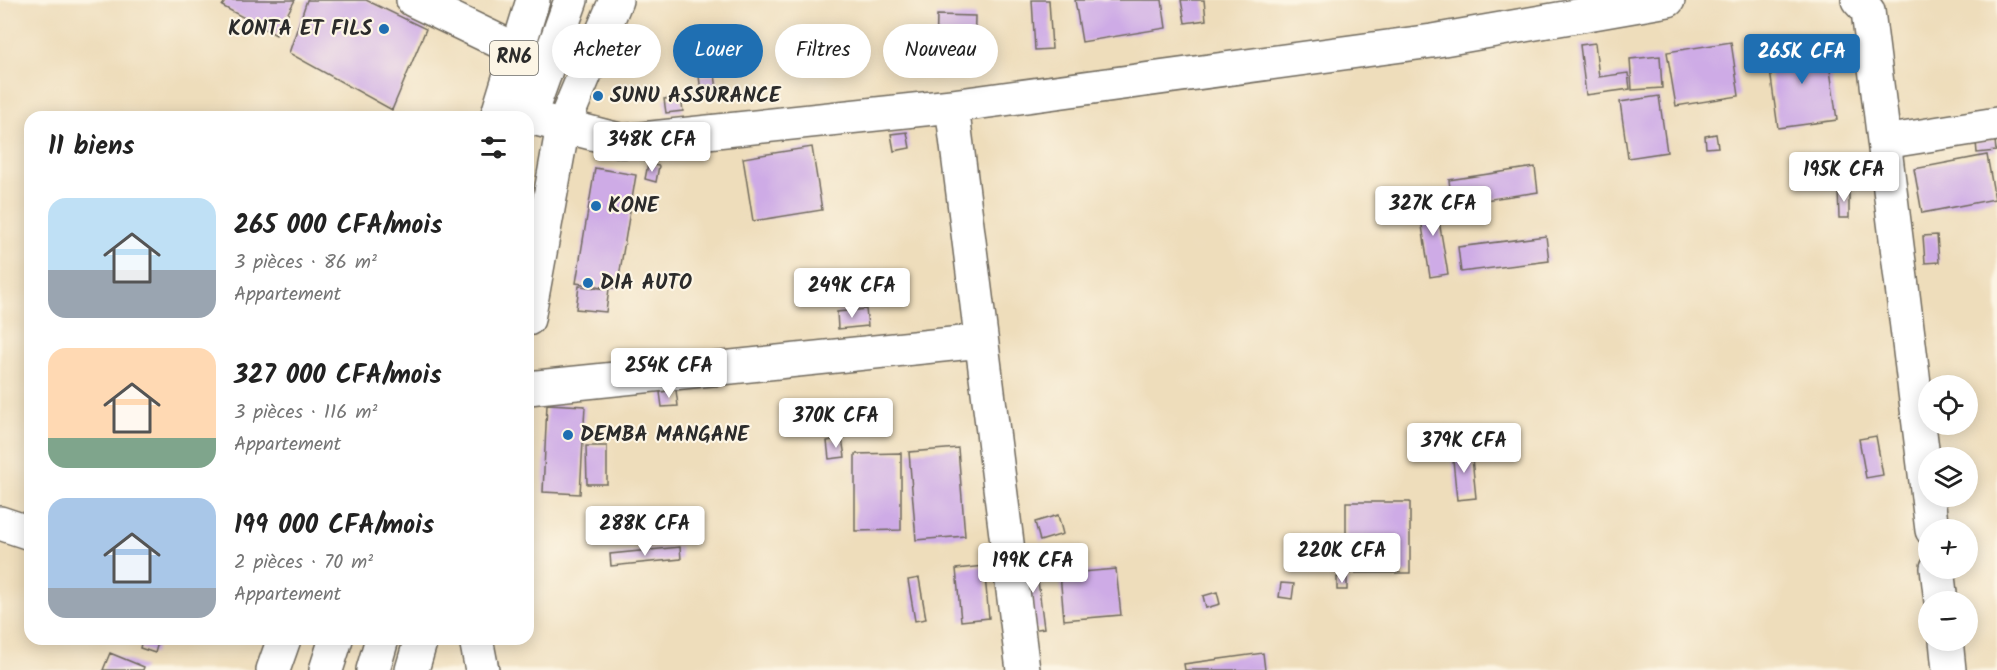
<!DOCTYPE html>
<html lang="fr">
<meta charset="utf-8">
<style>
body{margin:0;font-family:Kalam,sans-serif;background:#f6f6f6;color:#222;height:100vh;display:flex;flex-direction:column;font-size:22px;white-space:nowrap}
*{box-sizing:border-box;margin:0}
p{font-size:20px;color:#767676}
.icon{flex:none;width:33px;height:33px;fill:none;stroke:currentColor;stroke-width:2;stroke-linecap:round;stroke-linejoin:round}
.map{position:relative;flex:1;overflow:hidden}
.drawer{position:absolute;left:24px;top:111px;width:510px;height:534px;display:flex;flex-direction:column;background:#fff;border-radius:18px;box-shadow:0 3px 15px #0003}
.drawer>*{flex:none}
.banner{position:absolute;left:552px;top:24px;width:570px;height:54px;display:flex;gap:12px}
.tools{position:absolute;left:1918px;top:375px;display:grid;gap:12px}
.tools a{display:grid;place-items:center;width:60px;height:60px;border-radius:50%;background:#fff;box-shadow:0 3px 15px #0003;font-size:30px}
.price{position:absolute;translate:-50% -51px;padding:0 14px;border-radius:6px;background:#fff;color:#222;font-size:20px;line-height:39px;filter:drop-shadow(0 2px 3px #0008)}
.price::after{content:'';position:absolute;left:50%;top:36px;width:18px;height:14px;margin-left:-9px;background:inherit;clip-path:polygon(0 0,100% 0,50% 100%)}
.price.current{background:#1f6fb2;color:#fff}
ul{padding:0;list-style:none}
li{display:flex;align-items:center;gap:18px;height:150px;padding:0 24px}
li span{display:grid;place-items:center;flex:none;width:168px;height:120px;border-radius:18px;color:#555}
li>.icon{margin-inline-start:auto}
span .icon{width:72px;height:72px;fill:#fffc;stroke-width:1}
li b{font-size:26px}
h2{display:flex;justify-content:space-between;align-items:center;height:72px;padding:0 24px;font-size:26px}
.chip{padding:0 21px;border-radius:27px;background:#fff;box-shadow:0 3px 15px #0003;font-size:21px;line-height:54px}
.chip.current{background:#1f6fb2;color:#fff}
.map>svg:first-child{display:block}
</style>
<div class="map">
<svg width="1997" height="670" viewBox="0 0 1997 670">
<rect width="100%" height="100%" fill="#fcf5e5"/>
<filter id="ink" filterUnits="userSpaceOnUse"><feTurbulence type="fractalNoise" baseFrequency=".0167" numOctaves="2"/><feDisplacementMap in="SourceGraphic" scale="12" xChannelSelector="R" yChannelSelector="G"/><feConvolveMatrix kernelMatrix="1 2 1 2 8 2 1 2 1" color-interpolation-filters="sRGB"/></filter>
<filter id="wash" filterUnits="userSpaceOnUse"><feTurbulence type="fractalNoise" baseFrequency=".008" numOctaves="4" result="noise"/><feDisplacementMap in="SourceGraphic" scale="24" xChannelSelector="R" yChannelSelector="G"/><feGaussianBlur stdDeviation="1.35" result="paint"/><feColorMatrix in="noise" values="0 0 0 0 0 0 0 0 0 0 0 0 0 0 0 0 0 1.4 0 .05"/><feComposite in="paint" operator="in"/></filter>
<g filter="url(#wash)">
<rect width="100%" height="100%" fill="#edb"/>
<g id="blocks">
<path fill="#ceabe6" d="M226 0H295L276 35 222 6Z
M307 0H366L426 29 392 110 289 53Z
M1032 0H1049L1052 49 1035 50Z
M1075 0H1162L1166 28 1082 42Z
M1181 0H1204L1206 20 1185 23Z
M937 15 975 16 974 56 936 55Z
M1826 41 1837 120 1778 128 1767 49Z
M720 42 722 54 703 57 702 44Z
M1731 42 1739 96 1676 106 1667 52Z
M1595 43 1599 77 1628 73 1630 89 1586 95 1580 45Z
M1660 56 1662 88 1632 90 1630 59Z
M715 74 717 90 701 92 699 76Z
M1659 96 1667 152 1628 158 1620 102Z
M681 97 683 111 666 113 664 99Z
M907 132 910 148 894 151 891 134Z
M1716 134 1718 147 1706 148 1705 136Z
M1995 140 1996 151 1977 153 1976 142Z
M812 147 822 210 753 221 743 158Z
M1987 155 1995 199 1922 213 1914 169Z
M648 164 659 166 656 182 645 179Z
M1535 167 1538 192 1452 205 1449 180Z
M595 168 636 175 617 289 576 283Z
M1838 189H1849V218H1839Z
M1435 197 1448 274 1430 277 1418 200Z
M1937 235 1939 262 1925 263 1923 236Z
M1546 236 1549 261 1461 272 1458 247Z
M579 286 609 289 606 312 576 309Z
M866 309 868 326 838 329 837 312Z
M676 390 678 406 662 407 660 392Z
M547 404 585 406 580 494 543 492Z
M1876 436 1883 475 1866 478 1859 439Z
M842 438 845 457 829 459 827 441Z
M586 446H607V484H587Z
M958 448 965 536 916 540 909 452Z
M1471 448 1476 498 1457 500 1452 450Z
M901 453V530L855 531V454Z
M1346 502H1410V573H1346Z
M1058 515 1063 534 1040 541 1035 522Z
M680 547 681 559 611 566 610 554Z
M1035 557 1044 628 1031 630 1022 559Z
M984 566 989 618 961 621 956 569Z
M1116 569 1121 615 1064 620 1060 574Z
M1337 577 1347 578V590H1337Z
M919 578 926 619 915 621 908 580Z
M1281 583 1294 584 1292 599 1279 597Z
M1217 592 1220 604 1206 608 1203 596Z
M142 639H159L155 653 140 648Z
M110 653 144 667 143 670H103Z
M1263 653 1265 670H1185L1184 664Z"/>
</g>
</g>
<g filter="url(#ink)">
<use href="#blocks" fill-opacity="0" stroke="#6f695d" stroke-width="1.5"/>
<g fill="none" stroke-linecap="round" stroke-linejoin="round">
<defs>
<path id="minor" d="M413 0 517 50
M1858 0 1868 11 1932 530
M952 106 1023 670
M529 117 623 141 952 106 1432 41 1668 0
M1884 142 1997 124
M528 319 563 126 616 0
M528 388 981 341
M0 523 30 533
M1937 568 1941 602
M476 639 482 670
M1946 640 1949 670"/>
<path id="major" d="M273 670 284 639
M412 670 421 639"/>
<path id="highway" d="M497 117 533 0
M528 120 571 0
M326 670 336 639
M373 670 382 639"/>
</defs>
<use href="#minor" stroke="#6f695d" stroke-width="36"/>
<use href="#major" stroke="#6f695d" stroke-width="36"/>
<use href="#highway" stroke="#6f695d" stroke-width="36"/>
<use href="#minor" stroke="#fff" stroke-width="33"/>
<use href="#major" stroke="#fff" stroke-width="33"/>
<use href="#highway" stroke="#fff" stroke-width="33"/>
</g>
</g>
<g fill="#1f6fb2" stroke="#fcf5e5" stroke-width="2">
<circle cx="384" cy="29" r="6"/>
<circle cx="598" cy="96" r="6"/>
<circle cx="596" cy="206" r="6"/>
<circle cx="588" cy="283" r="6"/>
<circle cx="568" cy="435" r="6"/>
</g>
<g text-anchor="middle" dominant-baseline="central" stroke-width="4.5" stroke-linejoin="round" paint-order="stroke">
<rect fill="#fcf5e5" stroke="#6a6863" stroke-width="1.5" x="490" y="41" width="48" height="34" rx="4.5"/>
<g font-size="20" font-weight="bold" fill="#2b2b2b">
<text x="514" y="58">RN6</text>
</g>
<g font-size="21" font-weight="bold" fill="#2b2b2b" stroke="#fcf5e5" text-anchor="start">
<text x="372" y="29" text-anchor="end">KONTA ET FILS</text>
<text x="610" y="96">SUNU ASSURANCE</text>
<text x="608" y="206">KONE</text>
<text x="600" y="283">DIA AUTO</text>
<text x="580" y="435">DEMBA MANGANE</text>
</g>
</g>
</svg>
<div class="tools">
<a><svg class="icon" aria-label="locate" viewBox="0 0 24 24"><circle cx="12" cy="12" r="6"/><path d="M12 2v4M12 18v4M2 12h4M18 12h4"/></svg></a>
<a><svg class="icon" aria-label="layers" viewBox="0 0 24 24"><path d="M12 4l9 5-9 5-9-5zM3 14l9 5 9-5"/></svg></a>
<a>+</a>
<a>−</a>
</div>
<b class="price current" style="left:1802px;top:85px">265K CFA</b>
<b class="price" style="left:652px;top:173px">348K CFA</b>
<b class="price" style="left:1844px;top:203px">195K CFA</b>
<b class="price" style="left:1433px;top:237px">327K CFA</b>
<b class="price" style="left:852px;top:319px">249K CFA</b>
<b class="price" style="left:669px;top:399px">254K CFA</b>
<b class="price" style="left:836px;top:449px">370K CFA</b>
<b class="price" style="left:1464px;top:474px">379K CFA</b>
<b class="price" style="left:645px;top:557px">288K CFA</b>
<b class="price" style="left:1342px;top:584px">220K CFA</b>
<b class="price" style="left:1033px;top:594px">199K CFA</b>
<div class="banner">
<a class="chip">Acheter</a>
<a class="chip current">Louer</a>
<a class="chip">Filtres</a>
<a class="chip">Nouveau</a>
</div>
<section class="drawer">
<h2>11 biens<svg class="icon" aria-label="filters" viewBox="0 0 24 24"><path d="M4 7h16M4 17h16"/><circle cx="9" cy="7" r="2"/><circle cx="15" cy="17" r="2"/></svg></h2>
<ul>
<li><span style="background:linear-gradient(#bfe0f5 60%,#9aa5b1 0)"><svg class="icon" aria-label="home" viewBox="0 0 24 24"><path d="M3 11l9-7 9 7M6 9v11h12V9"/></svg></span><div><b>265 000 CFA/mois</b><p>3 pièces · 86 m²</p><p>Appartement</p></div></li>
<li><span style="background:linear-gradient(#ffd9b3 75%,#7fa58c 0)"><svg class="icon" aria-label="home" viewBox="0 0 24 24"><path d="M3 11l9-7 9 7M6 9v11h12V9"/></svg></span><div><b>327 000 CFA/mois</b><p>3 pièces · 116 m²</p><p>Appartement</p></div></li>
<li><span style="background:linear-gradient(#a9c7e8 75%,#9aa5b1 0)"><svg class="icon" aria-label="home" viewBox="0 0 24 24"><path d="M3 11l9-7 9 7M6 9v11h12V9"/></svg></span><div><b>199 000 CFA/mois</b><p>2 pièces · 70 m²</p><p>Appartement</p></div></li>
</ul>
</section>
</div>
